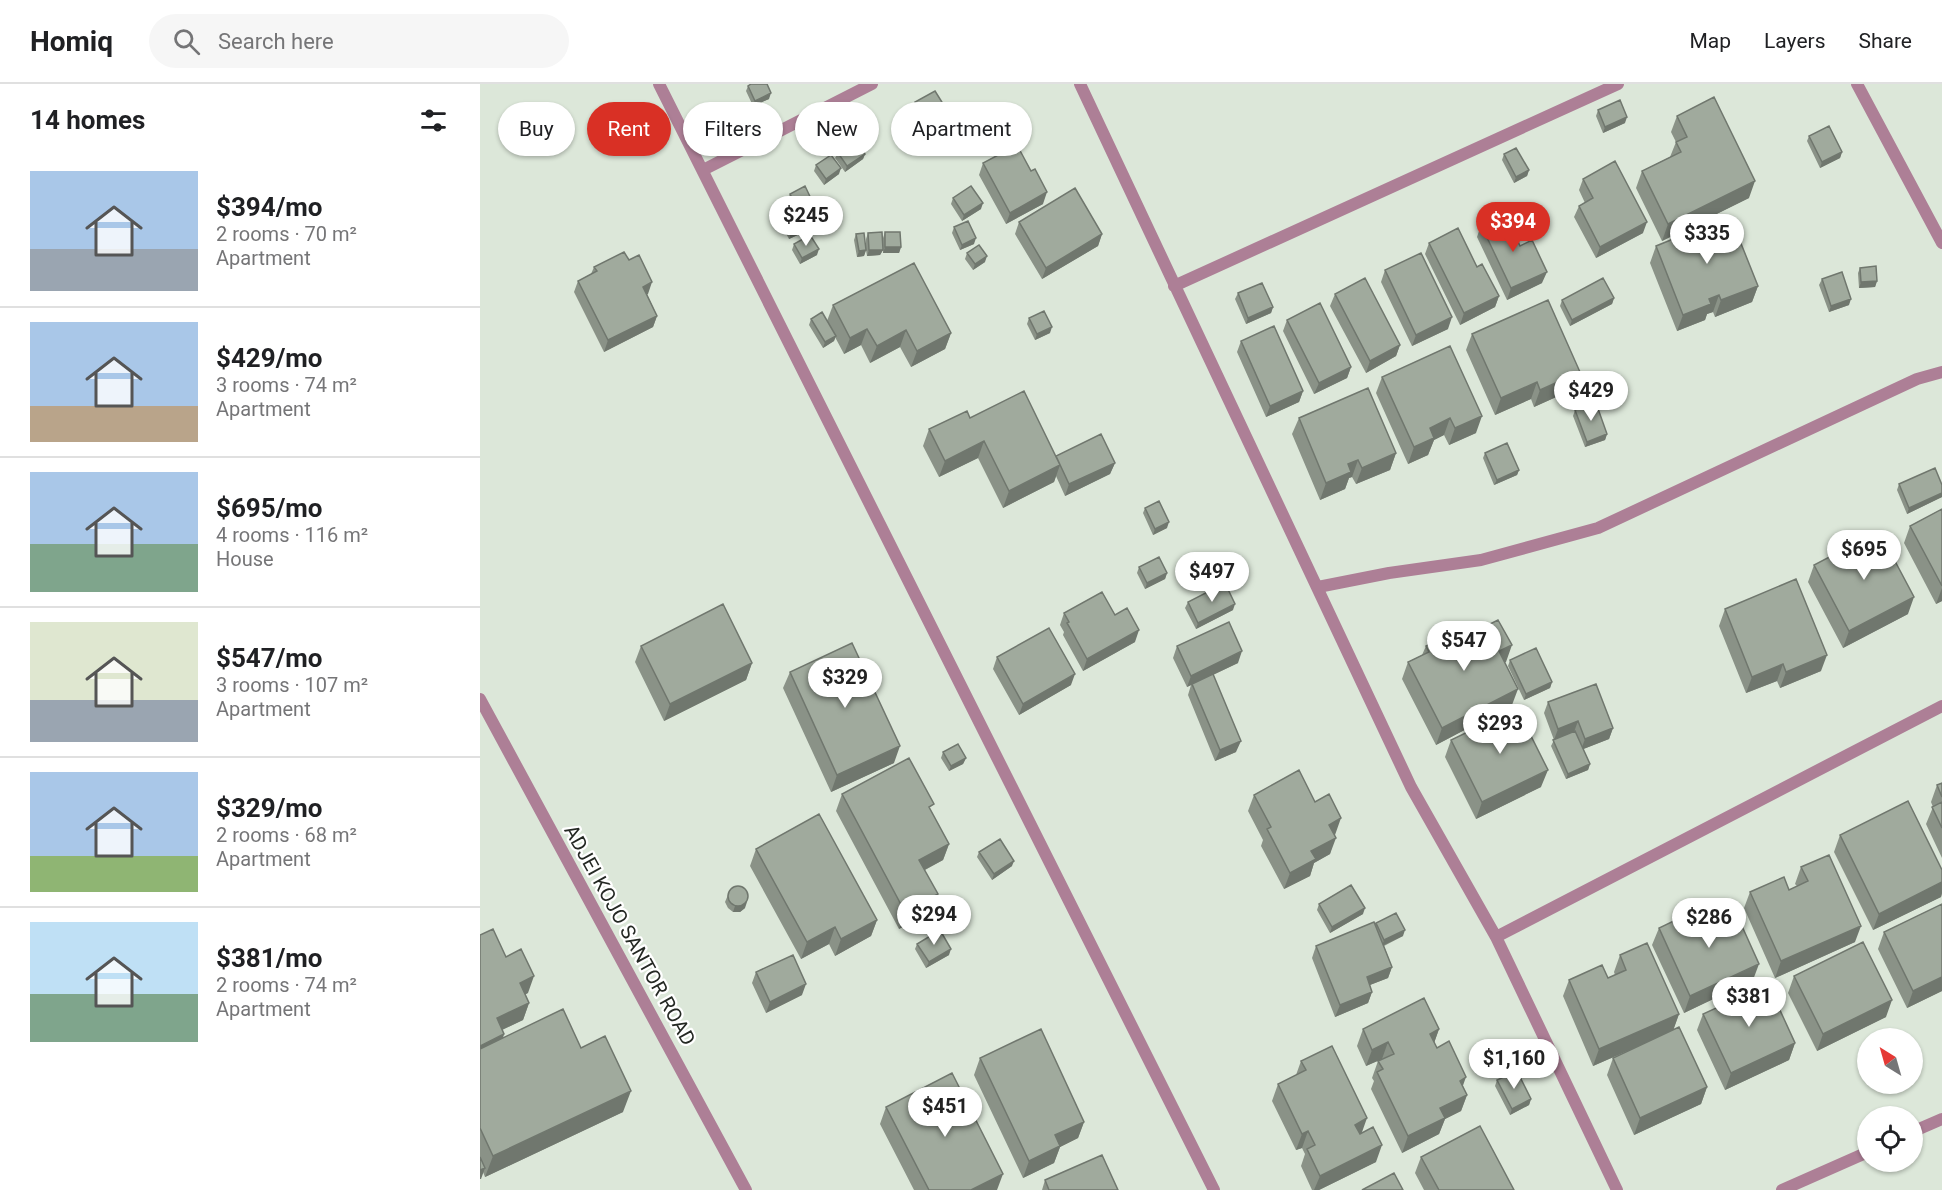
<!DOCTYPE html>
<meta charset="utf-8">
<style>
body{margin:0;font-family:Roboto,sans-serif;background:#f6f6f6;color:#202124;height:100vh;display:flex;flex-direction:column;font-size:22px;white-space:nowrap}
*{box-sizing:border-box;margin:0}
p{font-size:20px;color:#757577}
.icon{flex:none;width:33px;height:33px;fill:none;stroke:currentColor;stroke-width:2;stroke-linecap:round;stroke-linejoin:round}
.map{position:relative;flex:1;overflow:hidden}
.panel{display:flex;flex-direction:column;background:#fff;width:480px}
.panel>*{flex:none}
.hud{position:absolute;left:18px;top:18px;width:570px;height:54px;display:flex;gap:12px}
.needle{width:39px;rotate:323deg}
.buttons{position:absolute;left:1377px;top:944px;display:grid;gap:12px}
.buttons a{display:grid;place-items:center;width:66px;height:66px;border-radius:50%;background:#fff;box-shadow:0 2px 4px #0004;font-size:30px}
.price{position:absolute;translate:-50% -51px;padding:0 14px;border-radius:21px;background:#fff;color:#222;font-size:20px;line-height:39px;filter:drop-shadow(0 2px 3px #0008)}
.price::after{content:'';position:absolute;left:50%;top:36px;width:18px;height:14px;margin-left:-9px;background:inherit;clip-path:polygon(0 0,100% 0,50% 100%)}
.price.current{background:#d93025;color:#fff}
ul{padding:0;list-style:none}
li{display:flex;align-items:center;gap:18px;height:150px;padding:0 30px}
li+li{border-top:2px solid #e0e0e0}
li span{display:grid;place-items:center;flex:none;width:168px;height:120px;border-radius:0px;color:#555}
li>.icon{margin-inline-start:auto}
span .icon{width:72px;height:72px;fill:#fffc;stroke-width:1}
li b{font-size:26px}
h2{display:flex;justify-content:space-between;align-items:center;height:72px;padding:0 30px;font-size:26px}
.chip{padding:0 21px;border-radius:27px;background:#fff;box-shadow:0 2px 4px #0004;font-size:21px;line-height:54px}
.chip.current{background:#d93025;color:#fff}
header{display:flex;align-items:center;gap:36px;box-sizing:border-box;height:84px;padding:0 30px;background:#fff;border-bottom:2px solid #e0e0e0}
header strong{font-size:28px}
nav{display:flex;gap:33px;margin-inline-start:auto;font-size:21px}
.search{width:420px;height:54px;background:#f6f6f6;display:flex;align-items:center;gap:15px;box-sizing:border-box;padding:0 21px;border-radius:33px;color:#757577;font-size:22px}
main{display:flex;flex:1;min-height:0}
.map>svg:first-child{display:block}
</style>
<header>
<strong>Homiq</strong>
<div class="search"><svg class="icon" aria-label="search" viewBox="0 0 24 24"><circle cx="10" cy="10" r="6"/><path d="M15 15l6 6"/></svg>Search here</div>
<nav><a>Map</a><a>Layers</a><a>Share</a></nav>
</header>
<main>
<section class="panel">
<h2>14 homes<svg class="icon" aria-label="filters" viewBox="0 0 24 24"><path d="M4 7h16M4 17h16"/><circle cx="9" cy="7" r="2"/><circle cx="15" cy="17" r="2"/></svg></h2>
<ul>
<li><span style="background:linear-gradient(#a9c7e8 65%,#9aa5b1 0)"><svg class="icon" aria-label="home" viewBox="0 0 24 24"><path d="M3 11l9-7 9 7M6 9v11h12V9"/></svg></span><div><b>$394/mo</b><p>2 rooms · 70 m²</p><p>Apartment</p></div></li>
<li><span style="background:linear-gradient(#a9c7e8 70%,#b9a48a 0)"><svg class="icon" aria-label="home" viewBox="0 0 24 24"><path d="M3 11l9-7 9 7M6 9v11h12V9"/></svg></span><div><b>$429/mo</b><p>3 rooms · 74 m²</p><p>Apartment</p></div></li>
<li><span style="background:linear-gradient(#a9c7e8 60%,#7fa58c 0)"><svg class="icon" aria-label="home" viewBox="0 0 24 24"><path d="M3 11l9-7 9 7M6 9v11h12V9"/></svg></span><div><b>$695/mo</b><p>4 rooms · 116 m²</p><p>House</p></div></li>
<li><span style="background:linear-gradient(#dfe7d0 65%,#9aa5b1 0)"><svg class="icon" aria-label="home" viewBox="0 0 24 24"><path d="M3 11l9-7 9 7M6 9v11h12V9"/></svg></span><div><b>$547/mo</b><p>3 rooms · 107 m²</p><p>Apartment</p></div></li>
<li><span style="background:linear-gradient(#a9c7e8 70%,#8fb573 0)"><svg class="icon" aria-label="home" viewBox="0 0 24 24"><path d="M3 11l9-7 9 7M6 9v11h12V9"/></svg></span><div><b>$329/mo</b><p>2 rooms · 68 m²</p><p>Apartment</p></div></li>
<li><span style="background:linear-gradient(#bfe0f5 60%,#7fa58c 0)"><svg class="icon" aria-label="home" viewBox="0 0 24 24"><path d="M3 11l9-7 9 7M6 9v11h12V9"/></svg></span><div><b>$381/mo</b><p>2 rooms · 74 m²</p><p>Apartment</p></div></li>
</ul>
</section>
<div class="map">
<svg width="1462" height="1106" viewBox="0 0 1462 1106">
<rect width="100%" height="100%" fill="#dce7d9"/>
<g fill="none" stroke-linecap="round" stroke-linejoin="round">
<path stroke="#ad7f96" stroke-width="12" d="M179 0 734 1106
M600 0 931 703 1016 853 1137 1106
M1377 0 1462 159
M223 86 392 0
M694 202 1138 0
M838 503 909 489 1001 476 1118 444 1437 295 1462 288
M0 615 266 1106
M1016 853 1462 622
M1432 1048 1462 1035
M1302 1106 1388 1068"/>
</g>
<path fill="#8a9287" d="M268 2 289 15 273 22 266 7Z
M435 18 465 23 463 29 442 41 433 24Z
M1118 26 1145 39 1123 49 1116 32Z
M1197 32 1269 114 1182 157 1156 104 1162 87 1190 73 1196 58 1191 48Z
M447 44 467 54 453 63 445 50Z
M1329 52 1362 68 1360 74 1340 84 1327 57Z
M358 69 385 70 383 75 365 88 355 74Z
M1024 70 1049 86 1047 92 1034 99 1022 76Z
M503 79 563 120 526 140 499 91Z
M336 81 359 90 344 101 334 87Z
M1103 95 1163 149 1116 174 1094 133 1099 122 1105 119 1099 106Z
M310 110 334 121 332 127 319 134 324 143 322 149 309 155 302 142 305 136 315 131 308 115Z
M473 114 501 125 482 137 471 120Z
M539 138 622 150 618 162 562 195 535 150Z
M1001 141 1040 162 1062 199 1027 216 997 153Z
M474 143 494 160 480 166 472 149Z
M405 148 421 163 419 169H403V154Z
M388 149 403 166 400 171 387 172 386 166 384 172 377 173 374 156 376 150 386 165V155Z
M949 159 1019 212 1015 223 980 241 945 170Z
M314 160 337 171 320 180 312 166Z
M1176 162 1278 202 1272 218 1235 233 1233 228 1227 230 1225 236 1197 247 1170 179Z
M487 169 505 178 493 186 485 175Z
M114 183 168 210H167L177 232 173 243 124 268 94 208 98 197 111 190Z
M1380 184 1397 197 1395 203 1379 204 1378 189Z
M905 186 968 245 932 262 901 198Z
M1342 195 1369 221 1349 228 1339 201Z
M758 209 793 223 791 229 766 240 755 215Z
M855 210 920 261 916 272 886 289 850 222Z
M1134 214 1132 220 1090 242 1080 222 1082 216Z
M353 221 471 249 465 265 431 283 420 263 390 279 381 261 364 270 355 253 354 257 343 264 329 241 331 235 347 237Z
M549 234 570 249 555 256 547 240Z
M807 236 871 283 867 294 834 310 803 247Z
M992 250 1094 305 1054 323 1051 315 1015 331 986 266Z
M761 257 823 307 819 318 786 333 757 268Z
M902 293 996 349 969 361 964 351 954 356 948 371 928 380 896 309Z
M1095 326 1127 350 1125 356 1105 363 1093 332Z
M490 334 576 372 635 379 630 390 585 412 576 392 574 398 523 424 498 374 459 393 443 362 449 345Z
M819 334 916 369 910 386 876 400 872 393 869 394 865 405 840 416 812 350Z
M1005 369 1039 386 1037 391 1014 401 1003 374Z
M1419 400 1462 401V413L1427 430 1417 406Z
M665 424 687 444 673 451 663 429Z
M1462 425V517L1456 520 1424 459 1430 442Z
M1334 481 1428 530 1363 564 1328 498Z
M659 483 687 489 685 495 665 505 657 489Z
M708 518 753 526 716 545 705 524Z
M1245 525 1341 587 1300 604 1297 597 1266 609 1239 542Z
M584 529 635 531 655 558 603 587 583 551 584 548 580 541Z
M984 553 1026 578H1025L1032 621 956 661 922 595 928 578 942 571 946 562Z
M161 562 272 579 266 596 184 637 155 578Z
M697 562 758 579 733 591 756 668 735 677 708 611 711 601 707 603 693 574Z
M517 573 591 601 539 631 513 585Z
M1030 576 1072 598 1070 604 1044 616 1028 582Z
M310 588 414 679 351 708 303 604Z
M1068 618 1133 644 1129 655 1103 665 1110 680 1108 686 1086 695 1071 662 1074 656 1064 629Z
M971 656 1061 703 996 735 965 673Z
M463 668 486 674 483 680 469 687 461 674Z
M1462 699V774L1446 740 1453 723 1451 718 1457 701Z
M362 710 451 727 469 760 463 776 445 786 452 827 419 845 356 727Z
M774 711 835 718 855 751 850 770 834 779 830 792 804 805 781 762 783 756 768 727Z
M1360 751 1462 786V809L1461 813 1393 846 1354 768Z
M276 765 397 836 391 852 355 872 349 860 321 875 270 782Z
M499 768 532 782 512 796 497 773Z
M1321 783 1375 858 1295 894 1264 824 1270 808 1309 806 1317 802 1315 800Z
M250 806 265 824 260 828H253L248 824 245 818Z
M839 820 883 830 850 849 837 826Z
M1462 820V907L1427 924 1398 865 1404 848Z
M896 839 923 852 904 862 912 883 908 894 890 901 892 908 888 919 855 933 832 874 836 862 895 841Z
M1208 841 1273 896 1204 929 1172 861 1179 844Z
M0 851 26 873 48 909 45 910 49 919 43 936 22 946 24 950 23 954 101 964 143 1028 5 1093 3 1088 0 1095Z
M437 860 469 871 446 884 435 865Z
M1140 871 1199 930 1193 946 1227 1003 1221 1020 1154 1051 1127 991 1133 974 1161 961 1113 982 1083 912 1089 896 1128 894 1135 891 1134 888Z
M276 888 322 911 286 929 272 899Z
M1314 892 1406 933 1337 967 1308 909Z
M1223 930 1315 959 1309 976 1245 1006 1217 946Z
M883 945H959L954 959 983 1002 987 1011 981 1027 965 1035 959 1050 922 1069 891 1005 894 997 892 994 898 977 902 975 886 982 877 962Z
M500 974 604 1038 598 1054 580 1063 574 1079 543 1094 494 991Z
M821 977 882 1049 896 1078 839 1106H832L821 1082 825 1070 822 1064 816 1066 792 1017 798 1000 816 991Z
M1017 996 1051 1015 1049 1021 1030 1031 1015 1002Z
M406 1023 517 1106H434L400 1040Z
M941 1073 1034 1106H944L935 1089Z
M565 1096 638 1106H562Z"/>
<path fill="#70776e" d="M291 9 289 15 273 22 275 17Z
M465 23 463 29 442 41 444 35Z
M1147 33 1145 39 1123 49 1125 43Z
M469 49 467 54 453 63 455 57Z
M1362 68 1360 74 1340 84 1342 78Z
M385 70 383 75 365 88 367 82Z
M361 84 359 90 344 101 346 95Z
M1049 86 1047 92 1034 99 1036 93Z
M1275 97 1269 114 1182 157 1188 140Z
M567 108 563 120 526 140 530 129Z
M503 119 501 125 482 137 484 131Z
M334 121 332 127 317 135 320 129Z
M1167 138 1163 149 1116 174 1120 163Z
M324 143 322 149 309 155 311 149Z
M622 150 618 162 562 195 566 184Z
M496 154 494 160 480 166 482 161Z
M405 163H421L419 169H403Z
M339 165 337 171 320 180 322 174Z
M386 166 384 172 377 173 379 167Z
M389 166H403L400 171 387 172Z
M507 172 505 178 493 186 495 180Z
M1067 188 1062 199 1027 216 1031 204Z
M1397 197 1395 203 1379 204 1381 198Z
M172 198 168 210 159 214 163 203Z
M1278 202 1272 218 1235 233 1241 216Z
M1239 211 1233 228 1227 230 1225 236 1197 247 1203 231 1229 215Z
M1019 212 1015 223 980 241 984 229Z
M1134 214 1132 220 1090 242 1092 236Z
M1371 215 1369 221 1349 228 1351 222Z
M793 223 791 229 766 240 768 234Z
M177 232 173 243 124 268 128 256Z
M972 233 968 245 932 262 936 251Z
M572 243 570 249 555 256 557 250Z
M387 245 381 261 364 270 370 254Z
M426 246 420 263 390 279 397 262Z
M471 249 465 265 431 283 437 267Z
M356 252 354 257 343 264 345 258Z
M920 261 916 272 886 289 890 277Z
M871 283 867 294 834 310 839 299Z
M1100 288 1094 305 1054 323 1060 306Z
M1057 298 1051 315 1015 331 1021 314Z
M823 307 819 318 786 333 790 322Z
M1002 332 996 349 969 361 975 344Z
M970 334 964 351 954 356 948 371 928 380 934 363 950 344Z
M1127 350 1125 356 1105 363 1107 358Z
M504 357 498 374 459 393 465 377Z
M916 369 910 386 876 400 882 384Z
M878 376 872 393 869 394 865 405 840 416 846 399 868 380Z
M635 379 630 390 585 412 589 400Z
M580 381 574 398 523 424 529 407Z
M1039 386 1037 391 1014 401 1017 396Z
M1462 409V413L1427 430 1429 424Z
M689 438 687 444 673 451 675 445Z
M687 489 685 495 665 505 667 499Z
M1462 504V517L1456 520Z
M1434 513 1428 530 1363 564 1369 547Z
M755 520 753 526 716 545 718 539Z
M659 546 655 558 603 587 607 575Z
M1032 561 1026 578 1013 584 1019 567Z
M762 567 758 579 707 603 711 592Z
M1347 571 1341 587 1300 604 1306 588Z
M272 579 266 596 184 637 190 620Z
M1303 580 1297 597 1266 609 1272 593Z
M595 590 591 601 539 631 543 620Z
M1072 598 1070 604 1044 616 1046 610Z
M1038 605 1032 621 956 661 962 644Z
M1098 637 1094 648 1074 656 1078 645Z
M1133 644 1129 655 1101 666 1105 655Z
M761 657 756 668 735 677 740 666Z
M420 662 414 679 351 708 357 691Z
M486 674 483 680 469 687 471 682Z
M1110 680 1108 686 1086 695 1088 690Z
M1068 686 1061 703 996 735 1002 718Z
M861 734 855 751 843 757 849 741Z
M856 754 850 770 834 779 830 792 804 805 810 789 831 767Z
M469 760 463 776 433 792 439 776Z
M534 777 532 782 512 796 514 790Z
M1462 798V809L1461 813 1393 846 1399 830Z
M458 810 452 827 419 845 425 828Z
M267 818 265 824 260 828H253L255 822Z
M885 824 883 830 850 849 852 843Z
M397 836 391 852 355 872 361 855Z
M1381 842 1375 858 1295 894 1301 877Z
M355 843 349 860 321 875 327 858Z
M925 846 923 852 902 862 904 856Z
M471 865 469 871 446 884 449 878Z
M1279 880 1273 896 1204 929 1210 912Z
M912 883 908 894 882 904 887 893Z
M54 892 48 909 34 916 40 899Z
M1462 893V907L1427 924 1433 907Z
M326 900 322 911 286 929 290 918Z
M892 908 888 919 855 933 860 921Z
M1412 916 1406 933 1337 967 1343 950Z
M49 919 43 936 11 951 17 934Z
M1199 930 1193 947 1113 982 1119 965Z
M959 945 953 962 950 950Z
M24 950 18 967 0 975V962Z
M908 958 902 975 886 982 892 966Z
M1315 959 1309 976 1245 1006 1251 989Z
M986 993 980 1010V997Z
M1227 1003 1221 1020 1154 1051 1160 1034Z
M151 1007 143 1028 5 1093 13 1072Z
M987 1011 981 1027 965 1035 959 1050 922 1069 928 1052 960 1024Z
M1051 1015 1049 1021 1030 1031 1032 1025Z
M887 1034 881 1051 869 1057 875 1041Z
M604 1038 598 1054 580 1063 574 1079 543 1094 549 1077 575 1051Z
M828 1047 822 1064 816 1066 822 1050Z
M902 1061 896 1078 839 1106H834L840 1092Z
M5 1084 1 1095H0V1086Z
M523 1090 517 1106H491Z"/>
<path fill="#a0aa9d" stroke="#70776e" stroke-width="1.5" d="M271 0H287L291 9 275 17 268 2Z
M455 7 465 23 444 35 435 18Z
M1234 13 1275 97 1188 140 1162 87 1201 68 1196 58 1207 53 1197 32Z
M1140 16 1147 33 1125 43 1118 26Z
M461 36 469 49 455 57 447 44Z
M1349 42 1362 68 1342 78 1329 52Z
M375 56 385 70 367 82 358 69Z
M537 61 551 87 555 85 567 108 530 129 503 79Z
M1036 64 1049 86 1036 93 1024 70Z
M351 71 361 84 346 95 336 81Z
M1135 77 1167 138 1120 163 1099 122 1113 114 1103 95Z
M325 102 334 121 320 129 310 110Z
M491 102 503 119 484 131 473 114Z
M595 104 622 150 566 184 539 138Z
M317 130 324 143 311 149 305 136Z
M1026 130 1040 162 1052 156 1067 188 1031 204 1001 141Z
M1250 132 1278 202 1241 216 1239 211 1229 215 1231 220 1203 231 1176 162Z
M488 137 496 154 482 161 474 143Z
M978 144 997 183 1002 180 1019 212 984 229 949 159Z
M402 148 403 166H389L388 149Z
M405 148H420L421 163H405Z
M384 149 386 166 379 167 376 150Z
M330 151 339 165 322 174 314 160Z
M499 161 507 172 495 180 487 169Z
M144 168 149 176 159 171 172 198 163 203 177 232 128 256 98 197 117 187 114 183Z
M941 169 972 233 936 251 905 186Z
M434 179 471 249 437 267 426 246 397 262 387 245 370 254 353 221Z
M1396 182 1397 197 1381 198 1380 184Z
M1362 188 1371 215 1351 222 1342 195Z
M885 194 920 261 890 277 855 210Z
M1123 194 1134 214 1092 236 1082 216Z
M782 199 793 223 768 234 758 209Z
M1068 216 1100 288 1060 306 1057 298 1021 314 992 250Z
M840 219 871 283 839 299 807 236Z
M564 227 572 243 557 250 549 234Z
M342 228 356 252 345 258 331 235Z
M794 242 823 307 790 322 761 257Z
M970 262 1002 332 975 344 970 334 950 344 954 354 934 363 902 293Z
M888 304 916 369 882 384 878 376 868 380 871 388 846 399 819 334Z
M544 307 580 381 529 407 504 357 465 377 449 345 487 327 490 334Z
M1116 319 1127 350 1107 358 1095 326Z
M621 350 635 379 589 400 576 372Z
M1027 359 1039 386 1017 396 1005 369Z
M1455 384 1462 401V409L1429 424 1419 400Z
M679 417 689 438 675 445 665 424Z
M1462 425V502L1430 442Z
M1399 447 1434 513 1369 547 1334 481Z
M679 473 687 489 667 499 659 483Z
M1316 495 1347 571 1306 588 1303 580 1272 593 1245 525Z
M745 499 755 520 718 539 708 518Z
M622 508 635 531 647 524 659 546 607 575 590 544 587 539 589 538 584 529Z
M243 520 272 579 190 620 161 562Z
M1018 536 1032 561 1019 567 1038 605 962 644 928 578 949 568 946 562 980 544 984 553Z
M749 538 762 567 711 592 697 562Z
M569 544 595 590 543 620 517 573Z
M372 559 420 662 357 691 310 588Z
M1056 564 1072 598 1046 610 1030 576Z
M733 590 761 657 740 666 712 600Z
M1116 600 1133 644 1105 655 1098 637 1078 645 1068 618Z
M1037 624 1068 686 1002 718 971 656Z
M1095 647 1110 680 1088 690 1073 656Z
M478 660 486 674 471 682 463 668Z
M429 674 454 720 449 723 469 760 439 776 458 810 425 828 362 710Z
M819 686 835 718 849 710 861 734 849 741 856 754 831 767 836 775 810 789 787 745 791 743 774 711Z
M1462 699V713L1457 701Z
M1428 717 1462 786V798L1399 830 1360 751Z
M1462 718V744L1452 723Z
M339 730 397 836 361 855 355 843 327 858 276 765Z
M520 755 534 777 514 790 499 768Z
M1349 771 1381 842 1301 877 1270 808 1304 793 1309 806 1328 797 1321 783Z
M871 801 885 824 852 843 839 820Z
M248 812a10 10 0 1 1 20 0a10 10 0 1 1-20 0Z
M1252 820 1279 880 1210 912 1179 844 1204 832 1208 841Z
M1462 820V893L1433 907 1404 848Z
M916 829 925 846 904 856 896 839Z
M894 838 912 883 887 893 892 908 860 921 836 862Z
M13 845 26 873 41 865 54 892 40 899 49 919 17 934 24 950 0 962V851Z
M460 846 471 865 449 878 437 860Z
M1383 858 1412 916 1343 950 1314 892Z
M1167 859 1199 930 1119 965 1089 896 1122 881 1128 894 1146 886 1140 871Z
M313 871 326 900 290 918 276 888Z
M1288 900 1315 959 1251 989 1223 930Z
M944 914 959 945 950 950 957 964 969 957 986 993 980 997 987 1011 960 1024 965 1034 928 1052 897 988 903 985 898 977 914 970 908 958 892 966 883 945Z
M83 925 101 964 125 952 151 1007 13 1072 0 1044V965Z
M1199 943 1227 1003 1160 1034 1133 974Z
M561 945 604 1038 575 1051 580 1062 549 1077 500 974Z
M852 962 887 1034 875 1041 880 1050 893 1043 902 1061 840 1092 827 1065 835 1061 828 1047 822 1050 798 1000 826 986 821 977Z
M1037 987 1051 1015 1032 1025 1017 996Z
M472 989 523 1090 491 1106H449L406 1023Z
M1000 1042 1034 1106H959L941 1073Z
M622 1071 638 1106H569L565 1096Z
M0 1073 5 1084 0 1086Z
M914 1089 923 1106H882Z"/>
<g text-anchor="middle" dominant-baseline="central" stroke-width="4.5" stroke-linejoin="round" paint-order="stroke">
<g font-size="20" fill="#242823" stroke="#fff">
<text transform="translate(150 851) rotate(61)">ADJEI KOJO SANTOR ROAD</text>
</g>
</g>
</svg>
<div class="buttons">
<a><svg class="needle" viewBox="-14 -14 28 28"><path d="M0-13l5 13h-10z" fill="#e53935"/><path d="M0 13l5-13h-10z" fill="#757577"/></svg></a>
<a><svg class="icon" aria-label="locate" viewBox="0 0 24 24"><circle cx="12" cy="12" r="6"/><path d="M12 2v4M12 18v4M2 12h4M18 12h4"/></svg></a>
</div>
<b class="price" style="left:326px;top:163px">$245</b>
<b class="price current" style="left:1033px;top:169px">$394</b>
<b class="price" style="left:1227px;top:181px">$335</b>
<b class="price" style="left:1111px;top:338px">$429</b>
<b class="price" style="left:1384px;top:497px">$695</b>
<b class="price" style="left:732px;top:519px">$497</b>
<b class="price" style="left:984px;top:588px">$547</b>
<b class="price" style="left:365px;top:625px">$329</b>
<b class="price" style="left:1020px;top:671px">$293</b>
<b class="price" style="left:454px;top:862px">$294</b>
<b class="price" style="left:1229px;top:865px">$286</b>
<b class="price" style="left:1269px;top:944px">$381</b>
<b class="price" style="left:1034px;top:1006px">$1,160</b>
<b class="price" style="left:465px;top:1054px">$451</b>
<div class="hud">
<a class="chip">Buy</a>
<a class="chip current">Rent</a>
<a class="chip">Filters</a>
<a class="chip">New</a>
<a class="chip">Apartment</a>
</div>
</div>
</main>
